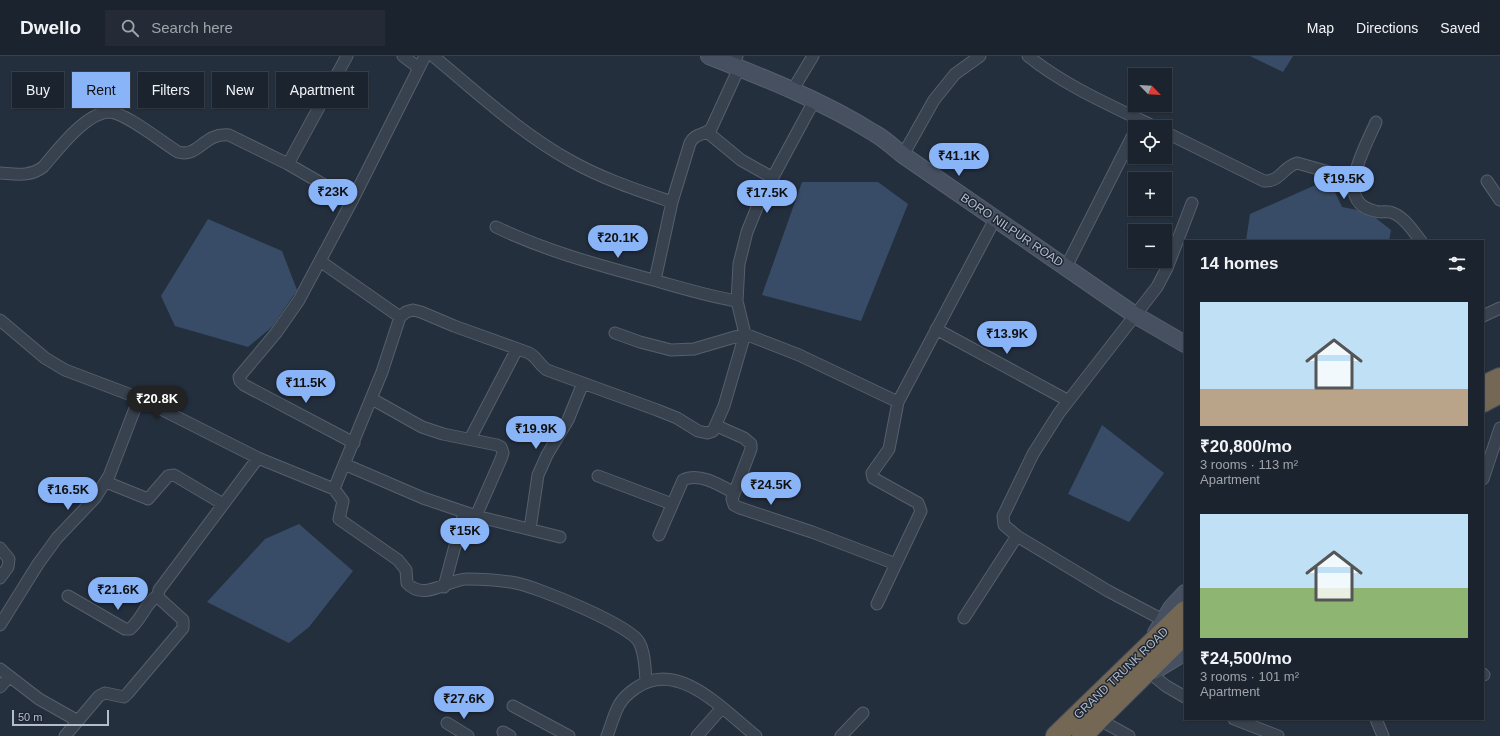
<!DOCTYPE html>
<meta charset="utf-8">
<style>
body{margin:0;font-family:Helvetica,sans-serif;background:#242b36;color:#f1f3f6;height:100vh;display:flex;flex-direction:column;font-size:15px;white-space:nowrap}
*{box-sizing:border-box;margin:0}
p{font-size:13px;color:#a0a4aa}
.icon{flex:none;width:22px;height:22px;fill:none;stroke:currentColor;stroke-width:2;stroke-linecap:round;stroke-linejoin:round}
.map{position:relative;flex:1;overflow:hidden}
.drawer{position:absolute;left:1184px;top:184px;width:300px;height:480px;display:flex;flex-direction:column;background:#1b232e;border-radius:0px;box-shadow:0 1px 3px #0004,0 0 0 1px #39404a}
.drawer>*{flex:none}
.guide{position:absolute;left:12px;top:16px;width:380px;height:36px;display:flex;gap:8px}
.needle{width:26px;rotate:115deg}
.controls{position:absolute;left:1128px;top:12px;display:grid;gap:8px}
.controls a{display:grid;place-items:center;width:44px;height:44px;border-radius:0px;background:#1b232e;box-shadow:0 1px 3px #0004,0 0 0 1px #39404a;font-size:20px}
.scale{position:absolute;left:12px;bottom:10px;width:97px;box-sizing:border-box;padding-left:4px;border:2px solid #b4bcc9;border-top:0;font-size:11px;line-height:14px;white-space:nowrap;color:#b4bcc9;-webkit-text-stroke:3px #1d2633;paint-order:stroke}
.price{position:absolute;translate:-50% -34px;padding:0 9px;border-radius:14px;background:#8ab4f8;color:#111;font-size:13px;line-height:26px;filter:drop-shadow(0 1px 2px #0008)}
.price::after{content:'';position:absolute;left:50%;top:24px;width:12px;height:9px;margin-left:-6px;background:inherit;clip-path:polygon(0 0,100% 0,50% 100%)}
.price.selected{background:#222;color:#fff}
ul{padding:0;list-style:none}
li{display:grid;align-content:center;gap:8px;height:212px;padding:0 16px}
li span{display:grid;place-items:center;height:124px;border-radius:0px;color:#555}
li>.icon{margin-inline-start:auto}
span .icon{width:72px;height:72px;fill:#fffc;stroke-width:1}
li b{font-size:17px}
h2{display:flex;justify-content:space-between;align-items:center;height:48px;padding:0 16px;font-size:17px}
.pill{padding:0 14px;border-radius:0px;background:#1b232e;box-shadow:0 1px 3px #0004,0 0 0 1px #39404a;font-size:14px;line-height:36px}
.pill.selected{background:#8ab4f8;color:#111}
header{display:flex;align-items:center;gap:24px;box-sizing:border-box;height:56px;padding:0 20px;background:#1b232e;border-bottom:1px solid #39404a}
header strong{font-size:19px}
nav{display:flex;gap:22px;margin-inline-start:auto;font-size:14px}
.search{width:280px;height:36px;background:#242b36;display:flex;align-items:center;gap:10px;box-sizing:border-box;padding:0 14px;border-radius:0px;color:#a0a4aa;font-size:15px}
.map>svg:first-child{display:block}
</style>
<header>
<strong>Dwello</strong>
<div class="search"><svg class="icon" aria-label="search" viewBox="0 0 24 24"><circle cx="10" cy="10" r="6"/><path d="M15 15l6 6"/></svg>Search here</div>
<nav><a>Map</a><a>Directions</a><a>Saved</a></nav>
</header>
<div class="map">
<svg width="1500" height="680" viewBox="0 0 1500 680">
<rect width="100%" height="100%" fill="#242f3e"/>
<path fill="#394c67" d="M1250 0H1293L1283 16Z
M1329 123 1342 151 1368 156 1391 174 1389 185H1246L1250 158Z
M802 126H878L908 148 861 265 762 239Z
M208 163 282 195 297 234 272 271 248 291 175 270 161 240Z
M1102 369 1164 417 1129 466 1068 438Z
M299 468 353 515 309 571 289 587 207 546 265 483Z"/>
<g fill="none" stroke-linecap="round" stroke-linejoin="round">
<defs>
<path id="street" d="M403 0 419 12
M433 0C477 36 520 77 571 105 603 123 637 134 672 146
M1028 0C1065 30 1112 50 1155 71
M732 9 737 0
M792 35 813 0
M1376 66C1366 90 1332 146 1375 155 1380 157 1385 155 1390 156 1403 159 1413 175 1421 185
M707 76 741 104 773 122
M1165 76 1264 125C1280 126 1283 111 1297 107L1354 123
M903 99 934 44 955 18 980 0
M288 108 347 0
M0 117C16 118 30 121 43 111 57 95 85 57 109 56 125 56 163 87 178 96 199 102 204 76 229 79L288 108 352 145
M1487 125 1500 144
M496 171C544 194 594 208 646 222 676 230 706 240 737 245
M320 205 400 261 406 256 413 254 421 256 454 270 529 297C537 301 539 309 547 314L657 354 677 362 698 375 707 377 713 375 724 350 745 278 737 245 739 208 747 176 758 149 814 45
M1066 211 1135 75
M655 224 672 146 690 87C695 77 703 80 711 73L739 12
M1483 260 1500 252
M400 261 382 316 336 428 334 433 343 445 339 463 398 504 406 514 407 527C424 546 448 523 467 523 483 523 500 524 516 527 537 531 630 569 639 586 645 597 645 612 646 625
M0 264 45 302 65 314 139 342 258 402 334 433
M936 273 1067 344
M615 277 640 286 671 294 694 293 745 278 799 299 898 346 995 163
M372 343 422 371 443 378 497 389 501 391 503 397 501 403 476 460
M717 370 744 382 751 388V393L732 443 734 449 740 452 812 476 896 508
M470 383 517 293
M354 387 244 329 240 325 239 321 276 277 299 244 352 145 425 0
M344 408 423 442 476 460 560 481
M598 420 672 448
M1483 423 1500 372
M106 426 148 443 168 420 174 419 223 448
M530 473 538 419 547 399 568 364 583 327
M659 479 683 424C699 416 720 429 734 437
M0 492 9 503 8 511 0 522
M444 531 464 456
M68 540 125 573H130C142 563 145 548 158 539
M877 548 921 455 918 447 873 422 872 417 889 393 898 346
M964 562 1017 480
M1163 564 1108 535 1017 480 1004 469 1003 460 1033 398 1059 357 1157 231 1167 212 1192 147
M0 569 38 508 57 482 95 442 109 420 139 342
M0 613 39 643 78 665
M1150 617 1166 630 1185 641
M1483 618 1484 619
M0 631 9 621
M513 650 569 680
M1098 663 1129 680
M1234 663 1278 680
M1376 663 1383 680
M447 667 468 680
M503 676 510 680
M65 680 99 640 105 637 124 641 128 637 183 572V564L160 543 158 539 159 534 258 402
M607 680C611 670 614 658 619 649 623 642 630 636 636 632 678 602 724 655 756 680
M697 680 721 653
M841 680 863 657"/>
<path id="secondary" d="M709 0C765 22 823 45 874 77 885 83 894 92 903 99L1135 259 1185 288
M1156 577 1172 551 1185 537
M1154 615 1185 596"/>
<path id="highway" d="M1483 330 1500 322
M1483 346 1500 337
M1056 680 1185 555
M1082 680 1185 578"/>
</defs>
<use href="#street" stroke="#565f6c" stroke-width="13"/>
<use href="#secondary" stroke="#565f6c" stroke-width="18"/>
<use href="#highway" stroke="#434c59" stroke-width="22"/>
<use href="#street" stroke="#38414e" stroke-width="11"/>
<use href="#secondary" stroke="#465061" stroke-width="16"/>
<use href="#highway" stroke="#746855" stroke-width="20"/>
</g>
<g text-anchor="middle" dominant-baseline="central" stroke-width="3" stroke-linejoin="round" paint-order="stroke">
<g font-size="12" fill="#b4bcc9" stroke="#1d2633">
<text transform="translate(1012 174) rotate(34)">BORO NILPUR ROAD</text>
<text transform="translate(1121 617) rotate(-44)">GRAND TRUNK ROAD</text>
</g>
</g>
</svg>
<div class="controls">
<a><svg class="needle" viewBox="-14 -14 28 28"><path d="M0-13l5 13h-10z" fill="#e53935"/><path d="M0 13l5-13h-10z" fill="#a0a4aa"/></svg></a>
<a><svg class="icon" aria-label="locate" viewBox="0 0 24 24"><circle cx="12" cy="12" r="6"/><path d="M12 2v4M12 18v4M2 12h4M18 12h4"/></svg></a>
<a>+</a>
<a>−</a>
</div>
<div class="scale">50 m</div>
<b class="price" style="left:959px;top:121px">₹41.1K</b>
<b class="price" style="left:1344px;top:144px">₹19.5K</b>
<b class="price" style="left:333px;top:157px">₹23K</b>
<b class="price" style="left:767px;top:158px">₹17.5K</b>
<b class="price" style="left:618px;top:203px">₹20.1K</b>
<b class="price" style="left:1007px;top:299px">₹13.9K</b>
<b class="price" style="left:306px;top:348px">₹11.5K</b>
<b class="price selected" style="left:157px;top:364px">₹20.8K</b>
<b class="price" style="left:536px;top:394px">₹19.9K</b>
<b class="price" style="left:771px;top:450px">₹24.5K</b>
<b class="price" style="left:68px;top:455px">₹16.5K</b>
<b class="price" style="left:465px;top:496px">₹15K</b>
<b class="price" style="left:118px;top:555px">₹21.6K</b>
<b class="price" style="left:464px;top:664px">₹27.6K</b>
<div class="guide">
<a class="pill">Buy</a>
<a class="pill selected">Rent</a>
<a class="pill">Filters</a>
<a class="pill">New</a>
<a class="pill">Apartment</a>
</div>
<section class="drawer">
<h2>14 homes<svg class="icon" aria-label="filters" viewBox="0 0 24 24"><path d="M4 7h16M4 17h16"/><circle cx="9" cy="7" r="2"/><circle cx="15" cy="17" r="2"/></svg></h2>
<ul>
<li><span style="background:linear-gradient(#bfe0f5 70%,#b9a48a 0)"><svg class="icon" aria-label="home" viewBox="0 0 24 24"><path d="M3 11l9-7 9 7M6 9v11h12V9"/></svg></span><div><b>₹20,800/mo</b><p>3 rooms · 113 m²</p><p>Apartment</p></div></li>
<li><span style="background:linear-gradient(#bfe0f5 60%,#8fb573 0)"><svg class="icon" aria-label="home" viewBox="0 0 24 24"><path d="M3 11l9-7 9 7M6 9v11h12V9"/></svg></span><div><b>₹24,500/mo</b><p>3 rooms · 101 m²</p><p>Apartment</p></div></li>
</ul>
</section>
</div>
